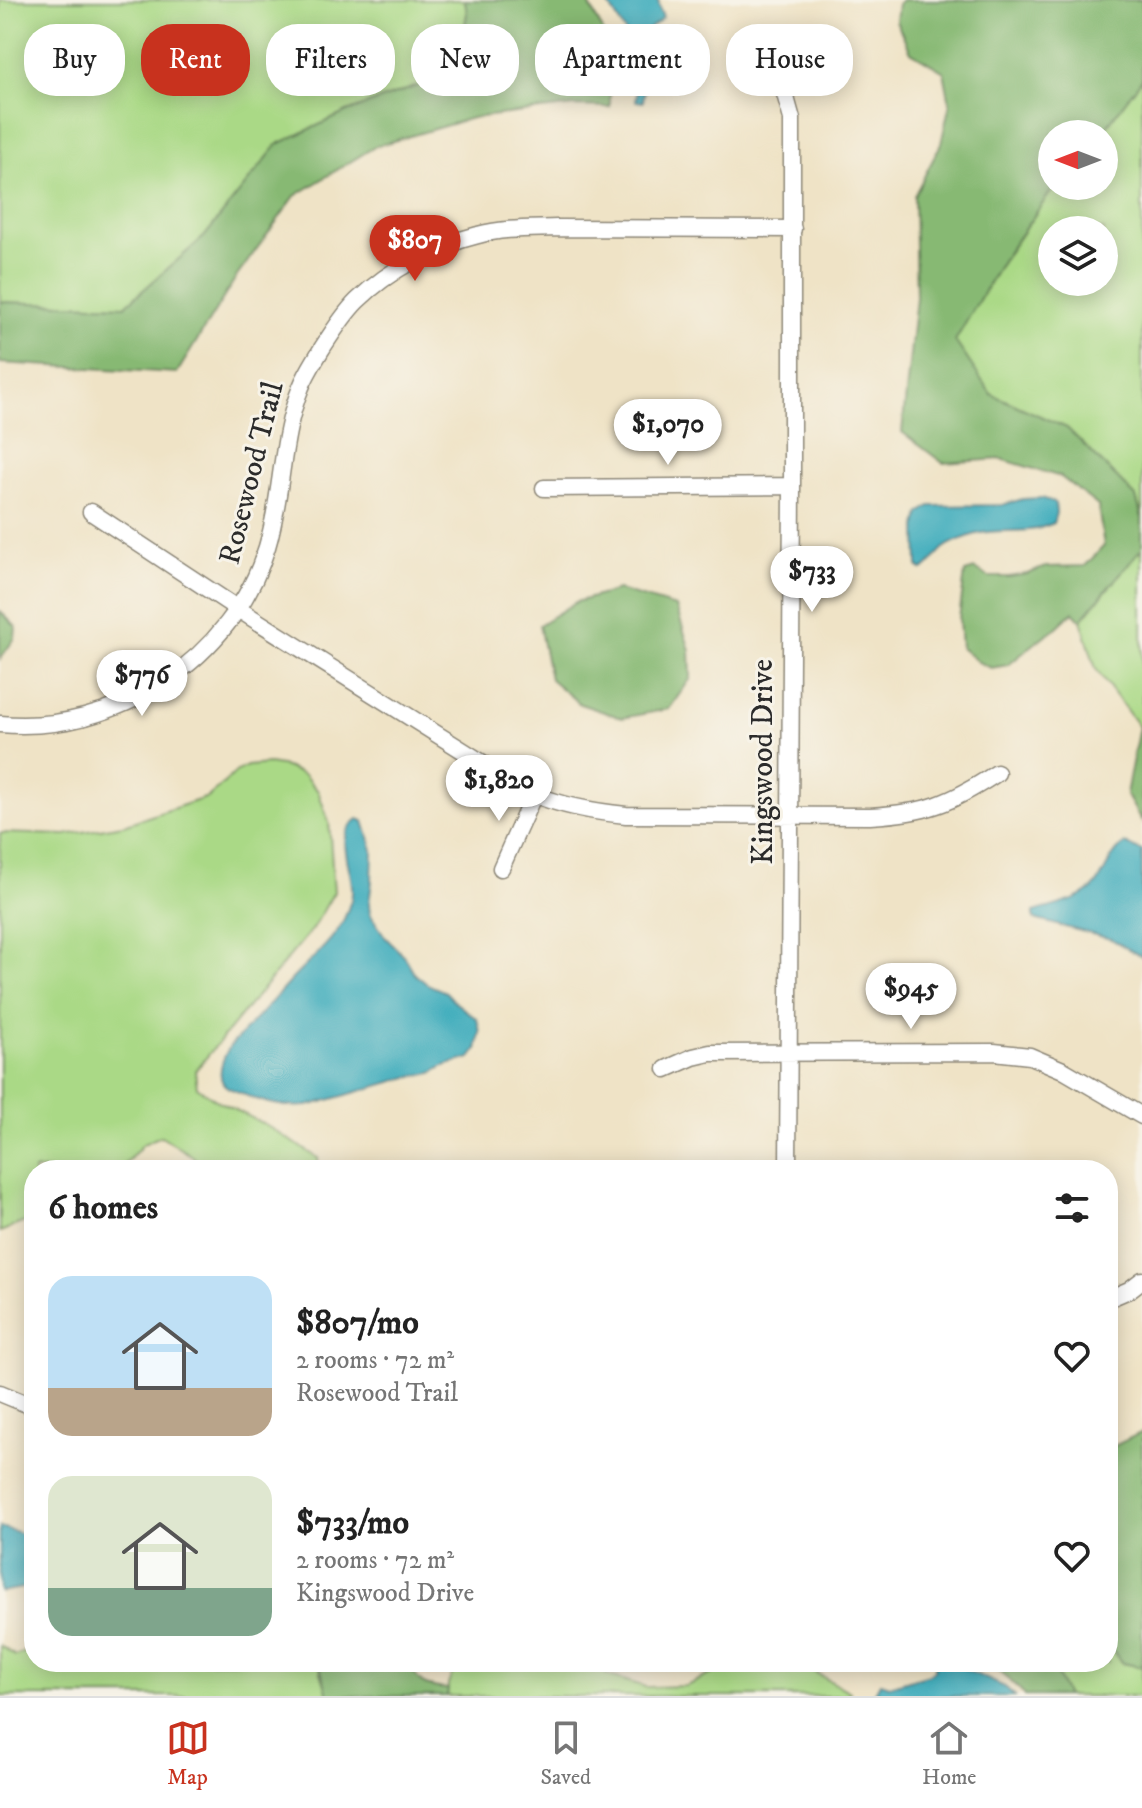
<!DOCTYPE html>
<meta charset="utf-8">
<style>
body{margin:0;font-family:"IM FELL DW Pica",serif;background:#f6f6f6;color:#222;height:100vh;display:flex;flex-direction:column;font-size:30px;white-space:nowrap}
*{box-sizing:border-box;margin:0}
p{font-size:26px;color:#767676}
.icon{flex:none;width:44px;height:44px;fill:none;stroke:currentColor;stroke-width:2;stroke-linecap:round;stroke-linejoin:round}
.map{position:relative;flex:1;overflow:hidden}
.details{position:absolute;left:24px;top:1160px;width:1094px;height:512px;display:flex;flex-direction:column;background:#fff;border-radius:32px;box-shadow:0 4px 20px #0003}
.details>*{flex:none}
.top-card{position:absolute;left:24px;top:24px;width:1094px;height:72px;display:flex;gap:16px}
.needle{width:52px;rotate:270deg}
.fabs{position:absolute;left:1038px;top:120px;display:grid;gap:16px}
.fabs a{display:grid;place-items:center;width:80px;height:80px;border-radius:50%;background:#fff;box-shadow:0 4px 20px #0003;font-size:40px}
.price{position:absolute;translate:-50% -68px;padding:0 18px;border-radius:28px;background:#fff;color:#222;font-size:26px;line-height:52px;filter:drop-shadow(0 2px 4px #0008)}
.price::after{content:'';position:absolute;left:50%;top:48px;width:24px;height:18px;margin-left:-12px;background:inherit;clip-path:polygon(0 0,100% 0,50% 100%)}
.price.selected{background:#c8321e;color:#fff}
ul{padding:0;list-style:none}
li{display:flex;align-items:center;gap:24px;height:200px;padding:0 24px}
li span{display:grid;place-items:center;flex:none;width:224px;height:160px;border-radius:24px;color:#555}
li>.icon{margin-inline-start:auto}
span .icon{width:96px;height:96px;fill:#fffc;stroke-width:1}
li b{font-size:34px}
h2{display:flex;justify-content:space-between;align-items:center;height:96px;padding:0 24px;font-size:34px}
.tag{padding:0 28px;border-radius:32px;background:#fff;box-shadow:0 4px 20px #0003;font-size:28px;line-height:72px}
.tag.selected{background:#c8321e;color:#fff}
.tab-bar{display:flex;justify-content:space-around;align-items:center;height:112px;border-top:2px solid #e0e0e0;background:#fff;font-size:22px;color:#767676}
.tab-bar a{display:grid;justify-items:center;gap:4px}
.tab-bar .selected{color:#c8321e}
.map>svg:first-child{display:block}
</style>
<div class="map">
<svg width="1142" height="1696" viewBox="0 0 1142 1696">
<rect width="100%" height="100%" fill="#f7f3e8"/>
<filter id="ink" filterUnits="userSpaceOnUse"><feTurbulence type="fractalNoise" baseFrequency=".0125" numOctaves="2"/><feDisplacementMap in="SourceGraphic" scale="16" xChannelSelector="R" yChannelSelector="G"/><feConvolveMatrix kernelMatrix="1 2 1 2 8 2 1 2 1" color-interpolation-filters="sRGB"/></filter>
<filter id="wash" filterUnits="userSpaceOnUse"><feTurbulence type="fractalNoise" baseFrequency=".006" numOctaves="4" result="noise"/><feDisplacementMap in="SourceGraphic" scale="32" xChannelSelector="R" yChannelSelector="G"/><feGaussianBlur stdDeviation="1.8" result="paint"/><feColorMatrix in="noise" values="0 0 0 0 0 0 0 0 0 0 0 0 0 0 0 0 0 1.4 0 .05"/><feComposite in="paint" operator="in"/></filter>
<g filter="url(#wash)">
<rect width="100%" height="100%" fill="#efe3c6"/>
<path fill="#aad986" stroke="#6a8258" stroke-width="2" fill-rule="evenodd" d="M0 0H465L467 13 458 71 347 112 278 144 204 237 125 306 0 302Z
M1142 79V518L1136 497 1067 428 991 394 954 341 1004 259 1055 186H1104V134H1101ZM1052 230H1104V282H1052Z
M1142 548V728L1139 727 1096 669 1081 620Z
M269 764 286 767 304 775 318 791 329 822 334 892 313 928 195 1071 197 1087 216 1100 264 1124 318 1158 319 1170H209L191 1155 161 1136 143 1144 120 1170H34V1218L0 1232V833L65 835 123 825 208 797 237 771 247 766Z
M0 1645 15 1656 34 1649V1662H319L321 1673 329 1696H0Z
M1108 1645 1123 1663 1142 1667V1696H1066L1050 1662H1108Z
M456 1662H586L610 1676 646 1687 686 1686 737 1662H796L850 1692 848 1696H447L448 1685Z"/>
<path fill="#87b973" stroke="#59724f" stroke-width="2" d="M465 0H587L610 45V107L575 106 472 118 376 146 295 196 235 279 177 373 0 363V302L125 306 204 237 278 144 347 112 458 71 467 13Z
M902 0H1142V79L1101 134H1052V186H1055L1003 259 955 341 991 394 1067 428 1136 497 1142 518V548L1081 620 1073 612 1056 628 1044 636 1008 665 991 668 978 662 961 648 959 619 965 572 975 569 989 577H1009L1027 574 1046 567 1085 566 1104 546 1098 506 1061 477 1001 459 943 463 902 432 916 297 914 196 941 144 950 103 944 72 911 52 896 21 898 4Z
M618 590 676 607 690 650 691 678 669 709 622 718 580 704 550 679 539 625 576 602Z
M0 611 16 627 15 638 0 659Z
M1139 727 1142 728V822L1126 794Z
M1142 1432V1667L1123 1663 1108 1645V1449Z
M319 1662H408C419 1685 423 1687 448 1689L447 1696H328Z
M991 1662H1050L1067 1696H1025C1015 1680 1001 1679 991 1662Z"/>
<path fill="#3eacbc" stroke="#346c74" stroke-width="2" d="M606 0H658L660 10 663 17C658 24 649 26 645 35 641 43 645 53 645 61 646 75 645 88 643 102L636 101C637 88 639 75 637 63 633 40 617 19 606 0Z
M1042 498 1055 503 1056 513 1053 523C1026 537 1000 526 973 535 964 538 951 542 944 548 935 555 932 566 922 570L918 566 917 527 920 513 930 506 1002 505 1023 499Z
M358 819 364 821 373 850 372 881 369 903 370 914 386 938 405 957 415 974 427 984 446 992 456 1003 477 1019 480 1032 477 1050 471 1058 444 1066 432 1073 412 1076 308 1106C284 1108 261 1103 239 1092 234 1090 226 1088 223 1083 217 1072 224 1056 230 1046 252 1024 272 1001 293 978 308 962 327 947 339 928 345 920 348 909 351 900 358 874 330 838 358 819Z
M1125 844 1142 851V957L1111 939 1034 919V912C1053 906 1081 901 1095 886 1106 874 1110 852 1125 844Z
M0 1527 34 1537V1586L0 1592Z
M936 1662H958L962 1668 1005 1687 1015 1696H873L880 1683 889 1686 929 1674 934 1670Z"/>
</g>
<g filter="url(#ink)">
<g fill="none" stroke-linecap="round" stroke-linejoin="round">
<defs>
<path id="minor" d="M773 70 785 94 792 119V486L788 1170
M544 488 792 486
M91 512 238 609 497 772C510 780 523 789 536 795 565 807 596 812 626 815L870 816C926 813 950 804 997 773
M0 724C116 735 233 659 267 547 283 495 280 438 301 387 306 374 314 362 321 350 332 333 343 315 357 301 390 269 434 246 478 235 503 228 531 229 557 228L793 229
M501 868 534 794
M666 1069 693 1057 710 1053 994 1052 1030 1056 1063 1070 1142 1116
M1108 1299 1129 1290 1142 1280
M0 1393 34 1407"/>
</defs>
<use href="#minor" stroke="#8d8778" stroke-width="19"/>
<use href="#minor" stroke="#fff" stroke-width="16"/>
</g>
</g>
<g text-anchor="middle" dominant-baseline="central" stroke-width="6" stroke-linejoin="round" paint-order="stroke">
<g font-size="30" fill="#2b2b2b" stroke="#f7f3e8">
<text transform="translate(252 473) rotate(-76)">Rosewood Trail</text>
<text transform="translate(763 762) rotate(-90)">Kingswood Drive</text>
</g>
</g>
</svg>
<div class="fabs">
<a><svg class="needle" viewBox="-14 -14 28 28"><path d="M0-13l5 13h-10z" fill="#e53935"/><path d="M0 13l5-13h-10z" fill="#767676"/></svg></a>
<a><svg class="icon" aria-label="layers" viewBox="0 0 24 24"><path d="M12 4l9 5-9 5-9-5zM3 14l9 5 9-5"/></svg></a>
</div>
<b class="price selected" style="left:415px;top:283px">$807</b>
<b class="price" style="left:668px;top:467px">$1,070</b>
<b class="price" style="left:812px;top:614px">$733</b>
<b class="price" style="left:142px;top:718px">$776</b>
<b class="price" style="left:499px;top:823px">$1,820</b>
<b class="price" style="left:911px;top:1031px">$945</b>
<div class="top-card">
<a class="tag">Buy</a>
<a class="tag selected">Rent</a>
<a class="tag">Filters</a>
<a class="tag">New</a>
<a class="tag">Apartment</a>
<a class="tag">House</a>
</div>
<section class="details">
<h2>6 homes<svg class="icon" aria-label="filters" viewBox="0 0 24 24"><path d="M4 7h16M4 17h16"/><circle cx="9" cy="7" r="2"/><circle cx="15" cy="17" r="2"/></svg></h2>
<ul>
<li><span style="background:linear-gradient(#bfe0f5 70%,#b9a48a 0)"><svg class="icon" aria-label="home" viewBox="0 0 24 24"><path d="M3 11l9-7 9 7M6 9v11h12V9"/></svg></span><div><b>$807/mo</b><p>2 rooms · 72 m²</p><p>Rosewood Trail</p></div><svg class="icon" aria-label="heart" viewBox="0 0 24 24"><path d="M12 20l-8-8c-3-5 5-10 8-4 3-6 11-1 8 4z"/></svg></li>
<li><span style="background:linear-gradient(#dfe7d0 70%,#7fa58c 0)"><svg class="icon" aria-label="home" viewBox="0 0 24 24"><path d="M3 11l9-7 9 7M6 9v11h12V9"/></svg></span><div><b>$733/mo</b><p>2 rooms · 72 m²</p><p>Kingswood Drive</p></div><svg class="icon" aria-label="heart" viewBox="0 0 24 24"><path d="M12 20l-8-8c-3-5 5-10 8-4 3-6 11-1 8 4z"/></svg></li>
</ul>
</section>
</div>
<nav class="tab-bar">
<a class="selected"><svg class="icon" aria-label="map" viewBox="0 0 24 24"><path d="M3 6l6-2 6 2 6-2v14l-6 2-6-2-6 2zM9 4v14M15 6v14"/></svg>Map</a>
<a><svg class="icon" aria-label="saved" viewBox="0 0 24 24"><path d="M7 4h10v16l-5-4-5 4z"/></svg>Saved</a>
<a><svg class="icon" aria-label="home" viewBox="0 0 24 24"><path d="M3 11l9-7 9 7M6 9v11h12V9"/></svg>Home</a>
</nav>
